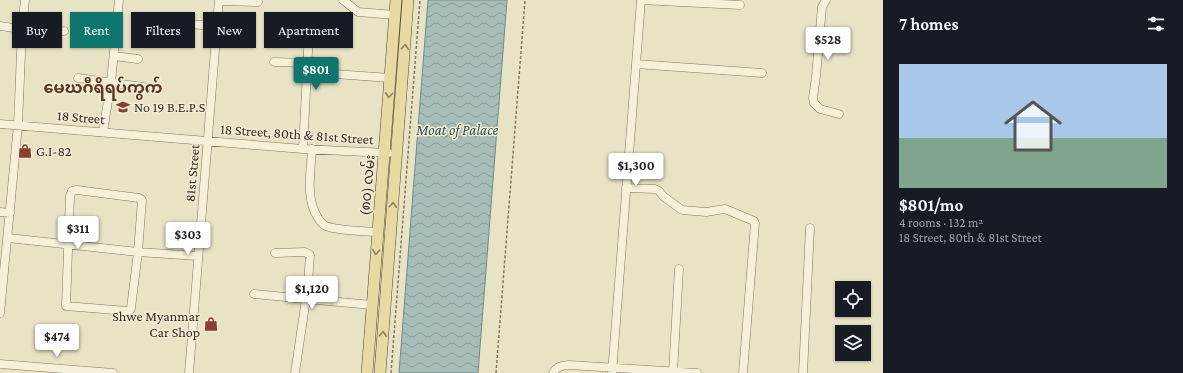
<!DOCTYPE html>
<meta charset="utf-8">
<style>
body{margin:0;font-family:"Crimson Pro","Noto Sans Myanmar",serif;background:#20242c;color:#f1f3f6;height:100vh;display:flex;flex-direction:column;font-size:15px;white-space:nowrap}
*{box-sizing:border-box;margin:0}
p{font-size:13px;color:#9ea1a6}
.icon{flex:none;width:22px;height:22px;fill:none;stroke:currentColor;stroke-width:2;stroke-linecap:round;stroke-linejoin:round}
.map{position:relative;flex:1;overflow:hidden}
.drawer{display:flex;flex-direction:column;background:#171b24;width:300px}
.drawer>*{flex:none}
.banner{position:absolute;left:12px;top:12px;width:380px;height:36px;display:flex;gap:8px}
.fabs{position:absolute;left:835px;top:281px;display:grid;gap:8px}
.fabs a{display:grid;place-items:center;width:36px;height:36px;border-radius:0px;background:#171b24;box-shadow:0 1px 3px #0004;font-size:20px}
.price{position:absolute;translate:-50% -34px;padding:0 9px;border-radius:4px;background:#fff;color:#222;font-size:13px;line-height:26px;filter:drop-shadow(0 1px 2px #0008)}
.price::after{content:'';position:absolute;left:50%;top:24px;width:12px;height:9px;margin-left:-6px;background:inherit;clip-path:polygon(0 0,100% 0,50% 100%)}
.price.active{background:#0f766e;color:#fff}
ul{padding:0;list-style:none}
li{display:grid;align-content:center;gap:8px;height:212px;padding:0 16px}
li+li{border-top:1px solid #363941}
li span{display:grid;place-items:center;height:124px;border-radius:0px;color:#555}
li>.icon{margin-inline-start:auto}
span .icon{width:72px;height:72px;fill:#fffc;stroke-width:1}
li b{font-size:17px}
h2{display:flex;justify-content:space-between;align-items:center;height:48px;padding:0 16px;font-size:17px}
.tag{padding:0 14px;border-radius:0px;background:#171b24;box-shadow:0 1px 3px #0004;font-size:14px;line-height:36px}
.tag.active{background:#0f766e;color:#fff}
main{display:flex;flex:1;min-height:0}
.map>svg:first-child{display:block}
</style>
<main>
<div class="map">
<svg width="883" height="373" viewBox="0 0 883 373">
<defs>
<pattern id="water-waves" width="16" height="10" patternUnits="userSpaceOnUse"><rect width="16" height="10" fill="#a7bdb9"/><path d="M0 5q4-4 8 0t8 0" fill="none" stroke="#899a96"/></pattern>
</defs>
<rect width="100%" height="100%" fill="#e9e3c6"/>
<path fill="url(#water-waves)" stroke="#6f8b87" d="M428 0H507L478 373H399Z"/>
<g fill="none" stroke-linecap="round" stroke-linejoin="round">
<defs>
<path id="minor" d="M343 0 358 12 395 15
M641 0 740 5
M826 0 822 7 816 76 813 98 814 103 820 109 839 114
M219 1 258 2
M173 23 217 26
M0 26C16 28 50 35 64 31
M114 56 138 59
M274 62 307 63
M636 64 762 73
M321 73 390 78
M78 78 157 89
M0 124 303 149 388 153
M103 132 111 82 119 0
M303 149 309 32
M312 149C311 171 305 198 318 218 320 221 323 225 326 226 338 231 364 231 378 232
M626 188 655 189 659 191 663 196 682 210 706 212 725 209 754 221 755 223 743 373
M77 190 139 198 142 200 138 252 131 308 130 310 127 311 66 306 70 196 72 191Z
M0 212 10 213
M8 238 138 252 198 256
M275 253 305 252 310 255 307 299
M254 294 306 299 372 305
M0 313 18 125 22 29 25 0
M0 364 113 373
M673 372 679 269
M189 373 219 0
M295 373 306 299
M553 373C556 367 562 365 569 365L697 373
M612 373 641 0
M803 373 810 228"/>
<path id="major" d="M367 373 396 0
M380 373 408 0"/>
</defs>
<use href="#minor" stroke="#83755e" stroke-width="9"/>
<use href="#major" stroke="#514431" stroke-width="12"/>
<path stroke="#83755e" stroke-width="1.5" stroke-dasharray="3 2" stroke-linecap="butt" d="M391 373 420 0
M496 373 525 0"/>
<use href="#minor" stroke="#f5f0d8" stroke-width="8"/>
<use href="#major" stroke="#e8daa2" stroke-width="11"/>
</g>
<defs><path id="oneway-chevron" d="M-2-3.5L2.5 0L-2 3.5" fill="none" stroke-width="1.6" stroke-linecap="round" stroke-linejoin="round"/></defs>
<g stroke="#8e8361">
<use href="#oneway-chevron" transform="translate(405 47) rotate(-86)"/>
<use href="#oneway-chevron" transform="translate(389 95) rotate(94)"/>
<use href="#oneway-chevron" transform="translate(393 205) rotate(-86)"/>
<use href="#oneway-chevron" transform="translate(376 252) rotate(95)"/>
<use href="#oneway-chevron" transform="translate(383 334) rotate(-86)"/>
</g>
<defs>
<symbol id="school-bare" viewBox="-9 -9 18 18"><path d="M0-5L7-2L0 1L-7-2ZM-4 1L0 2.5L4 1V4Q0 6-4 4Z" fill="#8b3d34" stroke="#f2ecd5" stroke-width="2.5" paint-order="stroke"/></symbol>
<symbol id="shop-bare" viewBox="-9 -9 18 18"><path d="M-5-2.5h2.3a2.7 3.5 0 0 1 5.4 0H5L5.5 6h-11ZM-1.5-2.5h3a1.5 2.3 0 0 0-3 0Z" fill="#8b3d34" stroke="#f2ecd5" stroke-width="2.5" paint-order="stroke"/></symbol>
</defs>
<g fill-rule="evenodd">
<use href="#school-bare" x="113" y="97" width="20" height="20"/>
<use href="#shop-bare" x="15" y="141" width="20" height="20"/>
<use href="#shop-bare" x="201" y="314" width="20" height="20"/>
</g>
<g text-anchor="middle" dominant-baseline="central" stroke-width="3" stroke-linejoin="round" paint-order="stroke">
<g font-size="14" fill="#342c20" stroke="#f2ecd5" text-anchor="start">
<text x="134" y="107">No 19 B.E.P.S</text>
<text x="36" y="151">G.I-82</text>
<text x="200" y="316" text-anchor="end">Shwe Myanmar<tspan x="200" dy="16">Car Shop</tspan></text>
</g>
<g font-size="14" fill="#342c20" stroke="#f2ecd5">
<text transform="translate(81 117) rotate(5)">18 Street</text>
<text transform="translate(297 134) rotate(4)">18 Street, 80th &amp; 81st Street</text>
<text transform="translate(192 173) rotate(-85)">81st Street</text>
<text transform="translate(367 185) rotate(-85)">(၈၀) လမ်း</text>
</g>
<g font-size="15" font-style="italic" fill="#315153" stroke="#f2ecd5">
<text x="457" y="130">Moat of Palace</text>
</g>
<g font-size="16" font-weight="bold" fill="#5c3624" stroke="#f2ecd5">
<text x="103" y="87">မေဃဂီရိရပ်ကွက်</text>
</g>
</g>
</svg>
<div class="fabs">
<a><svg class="icon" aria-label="locate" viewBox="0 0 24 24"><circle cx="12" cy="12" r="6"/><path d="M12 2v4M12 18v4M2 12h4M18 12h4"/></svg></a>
<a><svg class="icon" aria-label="layers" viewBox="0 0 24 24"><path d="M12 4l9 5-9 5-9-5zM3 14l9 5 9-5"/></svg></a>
</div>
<b class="price" style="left:828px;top:61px">$528</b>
<b class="price active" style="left:316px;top:91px">$801</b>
<b class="price" style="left:636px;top:187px">$1,300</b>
<b class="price" style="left:78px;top:250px">$311</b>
<b class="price" style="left:188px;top:256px">$303</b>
<b class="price" style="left:312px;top:310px">$1,120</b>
<b class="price" style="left:57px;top:358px">$474</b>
<div class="banner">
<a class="tag">Buy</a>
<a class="tag active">Rent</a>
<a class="tag">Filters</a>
<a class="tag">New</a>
<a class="tag">Apartment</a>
</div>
</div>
<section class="drawer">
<h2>7 homes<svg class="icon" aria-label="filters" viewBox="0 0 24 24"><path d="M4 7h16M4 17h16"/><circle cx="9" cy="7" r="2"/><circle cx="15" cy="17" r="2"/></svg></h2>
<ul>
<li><span style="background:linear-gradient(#a9c7e8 60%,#7fa58c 0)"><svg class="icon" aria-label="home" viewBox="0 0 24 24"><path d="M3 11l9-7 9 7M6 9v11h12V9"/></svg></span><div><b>$801/mo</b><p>4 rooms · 132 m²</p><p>18 Street, 80th &amp; 81st Street</p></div></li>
</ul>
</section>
</main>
